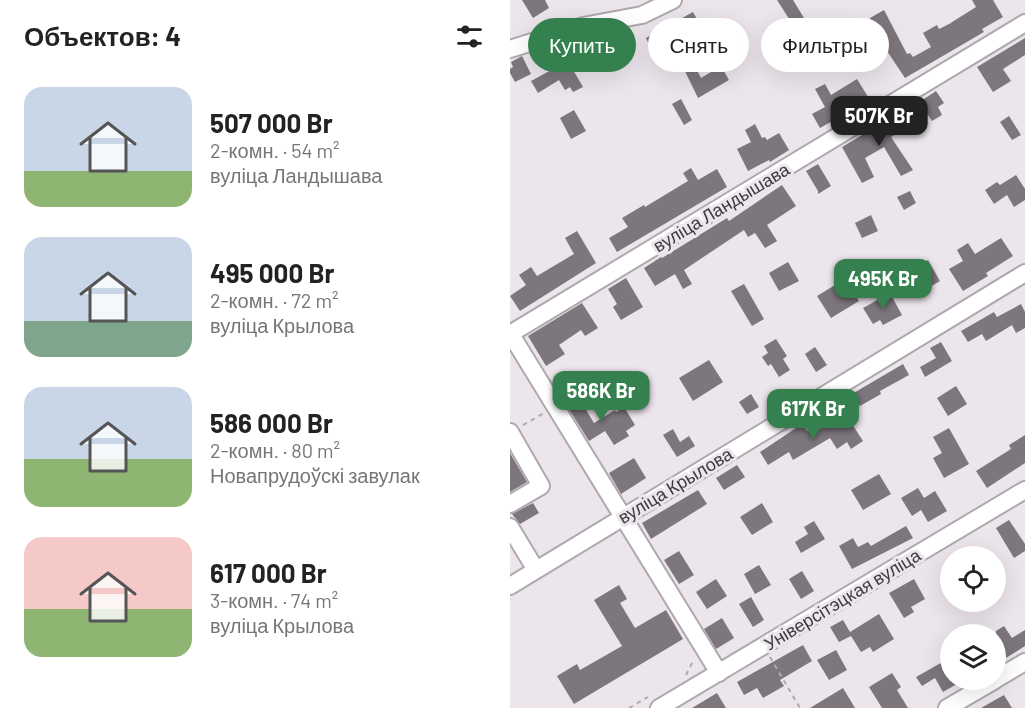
<!DOCTYPE html>
<html lang="ru">
<meta charset="utf-8">
<style>
body{margin:0;font-family:Barlow,sans-serif;background:#f2f2f2;color:#222;height:100vh;display:flex;flex-direction:column;font-size:22px;white-space:nowrap}
*{box-sizing:border-box;margin:0}
p{font-size:20px;color:#767676}
.icon{flex:none;width:33px;height:33px;fill:none;stroke:currentColor;stroke-width:2;stroke-linecap:round;stroke-linejoin:round}
.map{position:relative;flex:1;overflow:hidden}
.panel{display:flex;flex-direction:column;background:#fff;width:510px}
.panel>*{flex:none}
.banner{position:absolute;left:18px;top:18px;width:406px;height:54px;display:flex;gap:12px}
.fabs{position:absolute;left:430px;top:546px;display:grid;gap:12px}
.fabs a{display:grid;place-items:center;width:66px;height:66px;border-radius:50%;background:#fff;box-shadow:0 6px 24px #0002;font-size:30px}
.price{position:absolute;translate:-50% -51px;padding:0 14px;border-radius:12px;background:#34804f;color:#fff;font-size:20px;line-height:39px;filter:drop-shadow(0 2px 3px #0008)}
.price::after{content:'';position:absolute;left:50%;top:36px;width:18px;height:14px;margin-left:-9px;background:inherit;clip-path:polygon(0 0,100% 0,50% 100%)}
.price.active{background:#222;color:#fff}
ul{padding:0;list-style:none}
li{display:flex;align-items:center;gap:18px;height:150px;padding:0 24px}
li span{display:grid;place-items:center;flex:none;width:168px;height:120px;border-radius:18px;color:#555}
li>.icon{margin-inline-start:auto}
span .icon{width:72px;height:72px;fill:#fffc;stroke-width:1}
li b{font-size:26px}
h2{display:flex;justify-content:space-between;align-items:center;height:72px;padding:0 24px;font-size:26px}
.chip{padding:0 21px;border-radius:27px;background:#fff;box-shadow:0 6px 24px #0002;font-size:21px;line-height:54px}
.chip.active{background:#34804f;color:#fff}
main{display:flex;flex:1;min-height:0}
.map>svg:first-child{display:block}
</style>
<main>
<section class="panel">
<h2>Объектов: 4<svg class="icon" aria-label="filters" viewBox="0 0 24 24"><path d="M4 7h16M4 17h16"/><circle cx="9" cy="7" r="2"/><circle cx="15" cy="17" r="2"/></svg></h2>
<ul>
<li><span style="background:linear-gradient(#c9d6e8 70%,#8fb573 0)"><svg class="icon" aria-label="home" viewBox="0 0 24 24"><path d="M3 11l9-7 9 7M6 9v11h12V9"/></svg></span><div><b>507 000 Br</b><p>2-комн. · 54 m²</p><p>вуліца Ландышава</p></div></li>
<li><span style="background:linear-gradient(#c9d6e8 70%,#7fa58c 0)"><svg class="icon" aria-label="home" viewBox="0 0 24 24"><path d="M3 11l9-7 9 7M6 9v11h12V9"/></svg></span><div><b>495 000 Br</b><p>2-комн. · 72 m²</p><p>вуліца Крылова</p></div></li>
<li><span style="background:linear-gradient(#c9d6e8 60%,#8fb573 0)"><svg class="icon" aria-label="home" viewBox="0 0 24 24"><path d="M3 11l9-7 9 7M6 9v11h12V9"/></svg></span><div><b>586 000 Br</b><p>2-комн. · 80 m²</p><p>Новапрудоўскі завулак</p></div></li>
<li><span style="background:linear-gradient(#f6c9c9 60%,#8fb573 0)"><svg class="icon" aria-label="home" viewBox="0 0 24 24"><path d="M3 11l9-7 9 7M6 9v11h12V9"/></svg></span><div><b>617 000 Br</b><p>3-комн. · 74 m²</p><p>вуліца Крылова</p></div></li>
</ul>
</section>
<div class="map">
<svg width="515" height="708" viewBox="0 0 515 708">
<rect width="100%" height="100%" fill="#ede5ec"/>
<path fill="#7d767d" d="M12 0H35L39 8 23 18Z
M267 0H283L294 18 283 25Z
M462 0H483L493 17 472 29 474 32 395 78 375 48 343 67 327 42 361 20 360 18 374 10 397 54 400 53 403 57 421 47 413 33 427 25 429 29 439 24 466 7Z
M183 12 194 32 170 45 165 37 142 50 136 38Z
M223 24 236 47 226 52 224 48 215 53 204 34Z
M515 38V55L493 69 501 81 483 92 467 67Z
M117 46 123 58 108 66 102 54Z
M178 52 191 78 211 66 219 80 188 98 168 57Z
M12 56 21 74 5 82 0 73V69L3 67 1 62Z
M55 56 73 87 63 92 60 87 55 90 49 80 28 93 21 81 43 69 41 65Z
M347 79 360 100 310 128 302 114 315 107 305 89 315 84 321 95Z
M426 91 434 103 428 107 432 115 422 121 413 107 417 105 414 99Z
M171 99 182 120 174 125 162 104Z
M64 110 76 131 61 139 50 118Z
M394 110 402 125 381 137 403 170 391 176 374 147 355 158 364 177 352 183 332 147Z
M499 116 511 135 502 140 490 122Z
M245 124 252 138 255 137 257 140 269 133 279 150 260 162 259 160 238 171 227 149 241 142 235 130Z
M308 164 321 186 308 194V191L296 171Z
M181 168 188 180 207 169 217 187 107 252 99 238 118 227 112 218 134 205 135 207 178 181 173 173Z
M506 175 515 189V200L504 207 497 195 484 204 475 190 487 182 490 185Z
M272 185 286 206 257 225 267 241 255 248 245 233 238 237 234 230 174 270 182 284 173 289 165 274 145 286 134 268 151 257 152 258 217 218 219 221Z
M400 191 406 203 394 210 387 197Z
M361 215 368 231 352 238 345 223Z
M67 231 86 263 10 311 0 296 16 285 9 275 21 267 27 276 64 254 55 238Z
M491 238 503 256 476 273 478 276 453 291 439 269 453 261 447 250 458 243 465 254Z
M368 260 375 273 364 280 356 268Z
M418 260 430 281 405 296 392 276Z
M278 262 289 281 269 291 259 273Z
M116 278 133 307 111 320 103 307 107 304 98 289Z
M335 279 349 301 321 318 307 296Z
M234 284 254 319 242 326 221 291Z
M380 293 392 315 373 325 370 320 363 324 353 308Z
M72 303 88 328 75 336 71 330 49 345 55 354 36 366 18 336Z
M511 304 515 312V328L506 333 502 325 476 341 472 334 458 342 451 331 484 312 487 317Z
M266 339 277 356 273 359 280 370 269 377 261 364 258 366 252 357 258 353 254 346Z
M431 342 442 361 415 377 410 367 426 358 420 348Z
M305 347 317 365 306 372 295 354Z
M199 360 213 382 183 401 169 378Z
M393 364 399 375 370 391 371 394 350 406 342 394Z
M446 386 457 404 438 416 427 398Z
M241 394 249 407 237 414 229 402Z
M67 395 84 423 105 410 106 412 114 407 125 425 116 431 119 436 104 445 95 431 79 441 55 403Z
M335 413 353 441 341 449 337 442 327 449 320 438 283 460 279 452 258 465 250 452 292 424 297 431 299 430 302 434Z
M439 428 459 464 434 478 423 458 432 453 423 437Z
M163 429 170 442 179 436 185 446 167 457 153 435Z
M515 435V463L477 488 466 471 501 449 499 445Z
M0 453 17 482 0 492Z
M124 458 136 478 111 494 99 473Z
M227 465 235 477 214 490 206 478Z
M369 474 381 494 353 510 341 490Z
M408 488 414 498 425 491 437 511 418 522 411 510 402 516 391 498Z
M188 490 197 504 141 539 132 523Z
M23 503 29 513 10 524 2 514Z
M252 503 263 522 242 535 230 517Z
M499 520 515 544V551L504 558 486 528Z
M304 521 315 539 291 553 285 542 298 534 294 527Z
M396 526 403 538 342 569 329 546 343 538 348 547 358 542 361 546Z
M169 551 184 575 169 584 154 560Z
M249 565 261 585 245 594 234 574Z
M292 571 304 591 291 599 279 579Z
M206 579 217 596 197 609 186 592Z
M404 579 415 599 401 607 404 612 394 618 379 593Z
M109 585 117 599 110 603 125 628 156 610 173 639 64 704 47 676 67 664 70 670 112 646 84 600Z
M241 597 254 620 243 627 229 604Z
M369 614 384 639 363 652 360 647 351 652 341 636 329 642 320 627 333 620 340 632Z
M212 618 224 638 206 649 194 629Z
M494 626 502 638 515 630V646L491 661 489 658 486 660V631Z
M293 645 302 661 270 680 274 686 253 698 247 688 234 695 227 682Z
M326 650 337 670 319 680 307 660Z
M436 660 441 669V680H454L433 692 425 678 412 686 406 677Z
M382 673 391 687 387 690 398 708H372L359 687Z
M333 688 345 708H300Z
M207 693 216 708H182Z
M494 695 502 708H471Z"/>
<g fill="none" stroke-linecap="round" stroke-linejoin="round">
<defs>
<path id="minor" d="M0 49 73 26 132 15 163 0
M0 333 209 673
M0 334 515 23
M0 432 31 486 0 504
M0 527 26 570
M0 586 515 273
M486 679 515 662
M149 708 515 490
M437 708 485 680"/>
</defs>
<use href="#minor" stroke="#afa8af" stroke-width="20"/>
<path stroke="#b0a9af" stroke-width="2" stroke-dasharray="4.5 4.5" stroke-linecap="butt" d="M13 425 34 413
M260 657 290 708
M176 675 183 661
M119 708 138 697"/>
<use href="#minor" stroke="#fff" stroke-width="16"/>
</g>
<g text-anchor="middle" dominant-baseline="central" stroke-width="6" stroke-linejoin="round" paint-order="stroke">
<g font-size="18" fill="#3d3a3d" stroke="#ede5ec">
<text transform="translate(211 207) rotate(-31)">вуліца Ландышава</text>
<text transform="translate(165 485) rotate(-31)">вуліца Крылова</text>
<text transform="translate(332 599) rotate(-31)">Універсітэцкая вуліца</text>
</g>
</g>
</svg>
<div class="fabs">
<a><svg class="icon" aria-label="locate" viewBox="0 0 24 24"><circle cx="12" cy="12" r="6"/><path d="M12 2v4M12 18v4M2 12h4M18 12h4"/></svg></a>
<a><svg class="icon" aria-label="layers" viewBox="0 0 24 24"><path d="M12 4l9 5-9 5-9-5zM3 14l9 5 9-5"/></svg></a>
</div>
<b class="price active" style="left:369px;top:147px">507K Br</b>
<b class="price" style="left:373px;top:310px">495K Br</b>
<b class="price" style="left:91px;top:422px">586K Br</b>
<b class="price" style="left:303px;top:440px">617K Br</b>
<div class="banner">
<a class="chip active">Купить</a>
<a class="chip">Снять</a>
<a class="chip">Фильтры</a>
</div>
</div>
</main>
